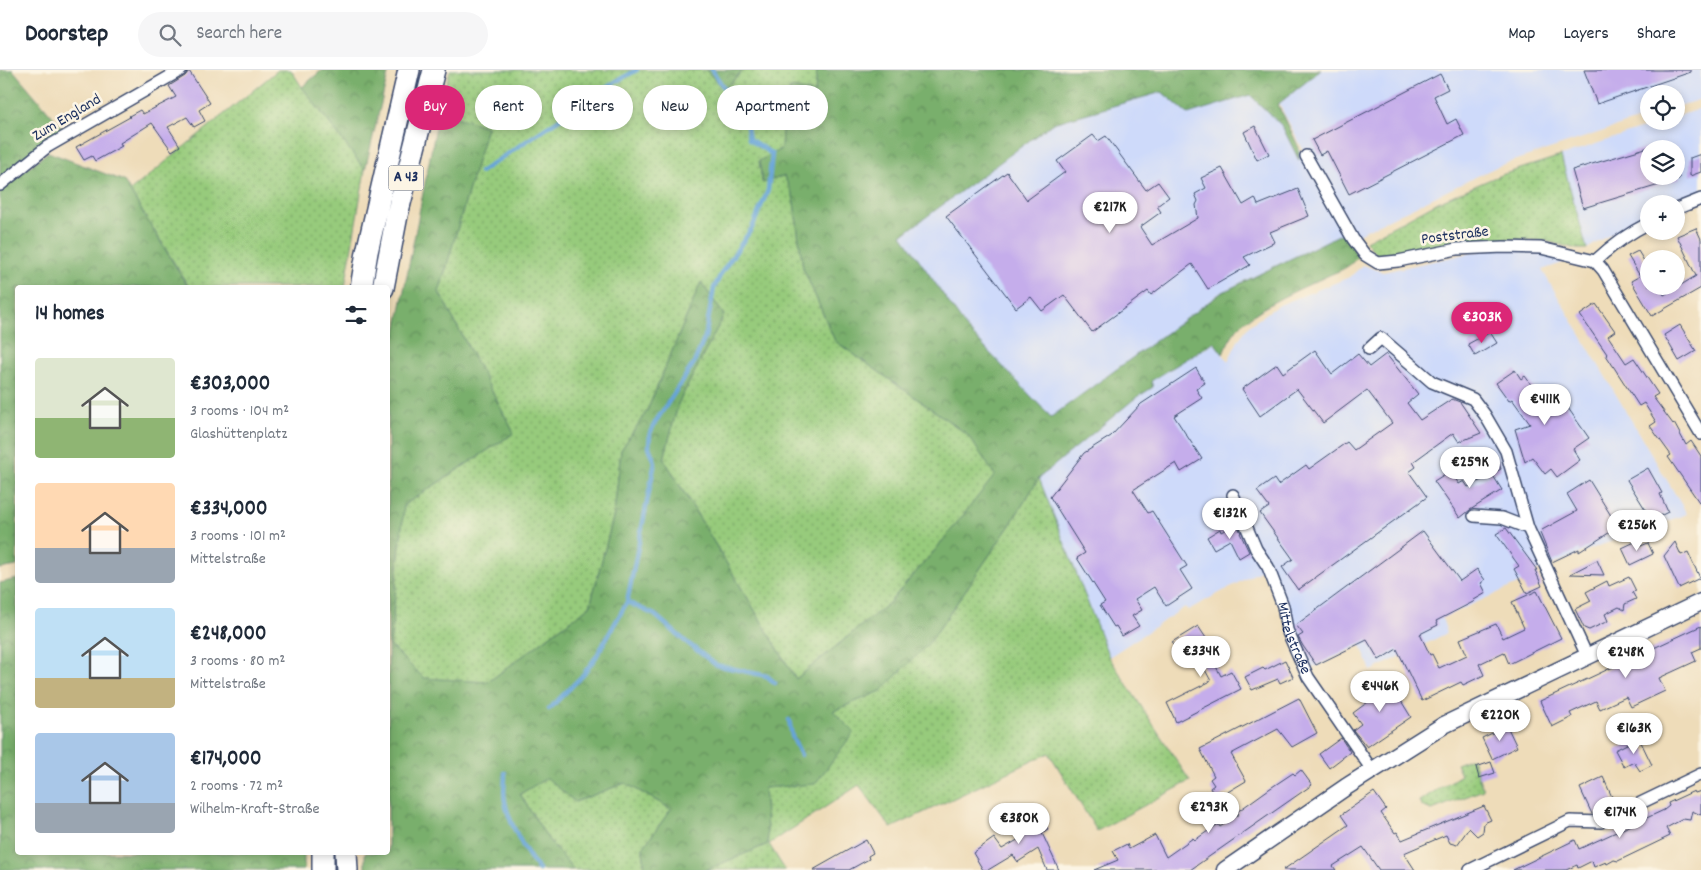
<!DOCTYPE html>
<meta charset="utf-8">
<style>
body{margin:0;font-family:Dekko,sans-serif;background:#f6f6f7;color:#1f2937;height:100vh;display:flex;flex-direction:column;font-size:19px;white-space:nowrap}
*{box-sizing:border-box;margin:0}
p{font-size:16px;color:#747a83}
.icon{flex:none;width:28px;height:28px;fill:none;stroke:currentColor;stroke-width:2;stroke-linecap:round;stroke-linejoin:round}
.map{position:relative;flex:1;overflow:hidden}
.details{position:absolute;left:15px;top:215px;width:375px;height:570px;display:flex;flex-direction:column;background:#fff;border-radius:5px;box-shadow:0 2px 8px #0003}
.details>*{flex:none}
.top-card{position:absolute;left:405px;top:15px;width:475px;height:45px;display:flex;gap:10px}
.tools{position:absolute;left:1640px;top:15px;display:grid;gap:10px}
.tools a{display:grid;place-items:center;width:45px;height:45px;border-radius:50%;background:#fff;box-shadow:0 2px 8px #0003;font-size:25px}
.price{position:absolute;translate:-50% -42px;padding:0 11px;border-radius:18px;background:#fff;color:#222;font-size:16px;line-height:32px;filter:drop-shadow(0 1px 2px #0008)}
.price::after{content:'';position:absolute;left:50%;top:30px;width:15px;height:11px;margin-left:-8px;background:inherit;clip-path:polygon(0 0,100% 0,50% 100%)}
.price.active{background:#db2777;color:#fff}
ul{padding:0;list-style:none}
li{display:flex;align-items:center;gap:15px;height:125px;padding:0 20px}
li span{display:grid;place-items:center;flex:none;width:140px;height:100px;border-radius:5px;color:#555}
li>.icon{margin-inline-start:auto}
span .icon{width:60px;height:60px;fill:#fffc;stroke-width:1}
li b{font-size:21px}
h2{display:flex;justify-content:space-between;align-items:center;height:60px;padding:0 20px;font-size:21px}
.tag{padding:0 18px;border-radius:22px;background:#fff;box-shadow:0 2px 8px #0003;font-size:18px;line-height:45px}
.tag.active{background:#db2777;color:#fff}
header{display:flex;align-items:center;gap:30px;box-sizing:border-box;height:70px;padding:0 25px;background:#fff;border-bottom:1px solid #e0e1e3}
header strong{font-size:24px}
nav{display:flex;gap:28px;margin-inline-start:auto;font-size:18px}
.search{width:350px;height:45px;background:#f6f6f7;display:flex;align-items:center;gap:12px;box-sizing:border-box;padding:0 18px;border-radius:28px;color:#747a83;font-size:19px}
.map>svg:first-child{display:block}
</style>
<header>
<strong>Doorstep</strong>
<div class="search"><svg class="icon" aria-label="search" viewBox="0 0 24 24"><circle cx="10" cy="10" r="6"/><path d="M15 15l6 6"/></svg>Search here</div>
<nav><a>Map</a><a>Layers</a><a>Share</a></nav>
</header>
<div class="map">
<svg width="1701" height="800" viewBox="0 0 1701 800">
<defs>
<pattern id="green-dots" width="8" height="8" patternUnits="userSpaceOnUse" patternTransform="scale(1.25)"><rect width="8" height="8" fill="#97cb7c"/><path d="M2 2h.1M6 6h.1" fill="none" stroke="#7aa569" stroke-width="1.8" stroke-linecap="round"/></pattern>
<pattern id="forest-crowns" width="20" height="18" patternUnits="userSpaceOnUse" patternTransform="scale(1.25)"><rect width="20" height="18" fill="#79af6c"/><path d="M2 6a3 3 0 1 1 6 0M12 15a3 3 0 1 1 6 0" fill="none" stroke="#628f5c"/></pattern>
</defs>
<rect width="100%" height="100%" fill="#fcf5e5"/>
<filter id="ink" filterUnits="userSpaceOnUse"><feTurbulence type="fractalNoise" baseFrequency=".02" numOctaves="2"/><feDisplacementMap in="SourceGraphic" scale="10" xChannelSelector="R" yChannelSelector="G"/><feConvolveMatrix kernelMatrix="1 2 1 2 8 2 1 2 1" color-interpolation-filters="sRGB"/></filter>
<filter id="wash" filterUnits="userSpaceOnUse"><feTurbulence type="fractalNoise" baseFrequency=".0096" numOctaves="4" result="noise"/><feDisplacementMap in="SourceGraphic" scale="20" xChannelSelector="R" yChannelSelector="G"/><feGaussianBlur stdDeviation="1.12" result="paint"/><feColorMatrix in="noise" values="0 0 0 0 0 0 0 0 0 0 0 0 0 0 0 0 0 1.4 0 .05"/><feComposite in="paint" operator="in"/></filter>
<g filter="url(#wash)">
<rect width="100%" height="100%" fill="#eedcb9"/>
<path fill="#cedafa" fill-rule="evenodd" d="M1321 0H1701V29L1676 37V24H1649V46L1498 96 1356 165 1306 85 1279 34Z
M1163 22 1188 44 1250 25 1282 56 1298 89 1299 78 1345 162 1220 223 1051 348 967 259 902 165 1053 53Z
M1701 38V122L1673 134H1649V145L1608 166 1587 179 1561 86 1663 51H1676V47ZM1649 79H1676V106H1649Z
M1503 176 1545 178 1571 190 1542 200 1687 444 1596 477 1525 506 1526 510 1442 548 1447 563 1371 601 1361 575 1308 600 1290 559 1269 496 1188 540 1185 537 1109 587 1039 408 1133 330 1153 317 1150 311 1214 273 1228 291 1239 269 1249 256 1277 236 1350 207 1363 195 1383 202Z"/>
<path fill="url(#green-dots)" stroke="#597d6d" d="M278 0H291L302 17 365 100 345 217H189L130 121Z
M450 0H706L724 20 743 0H817L815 23 790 18 783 40 781 79 759 91 762 112 784 106 793 125 803 198 835 271 967 364 996 405 936 479 889 533 796 609 664 389 678 334 724 245 701 212 647 341 621 380 614 444 590 536 488 612 424 609 390 575 404 435 514 363 439 222 487 57 439 41Z
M1561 86 1587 179H1577L1546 171 1505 169 1481 170 1428 179 1392 187 1376 184 1366 171 1440 131 1498 106Z
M1039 408 1109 587 1190 711 1097 761 1049 683 891 758 859 715 769 774 785 800H706L768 774 764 718 833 641 881 621 930 572 1010 455Z
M1472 688 1483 720 1432 740 1421 736 1419 731 1461 705 1456 694Z
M547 707 575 732 625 713 671 739 643 778 645 800H574L548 769 520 724Z"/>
<path fill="url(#forest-crowns)" stroke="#4a6f65" d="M0 0H13L65 61 0 109Z
M322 0H389L365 100 302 17Z
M706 0H743L724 20Z
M817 0H1321L1277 35 1284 46 1299 78V90L1282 56 1250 25 1188 44 1162 22 1053 53 902 165 967 259 1051 347 1221 223 1345 162 1358 187C1346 200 1340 200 1325 207 1298 220 1268 232 1244 252 1234 260 1228 272 1223 284L1214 272 1151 311 1153 317 1133 330 1039 408 1010 455 930 572 881 621 833 641 854 662 815 714 764 718 768 774 706 800H645L643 778 671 739 625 713 575 732 547 708 520 724 548 769 574 800H365V783L388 782V302L439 41 487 57 439 222 514 363 404 435 390 576 424 608 488 612 590 536 614 444 621 380 647 341 701 212 724 245 678 334 664 389 796 609 889 533 936 479 995 405 967 364 835 271 803 198 793 125 784 106 763 113 759 91 781 79 783 40 791 18 815 23Z
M48 82 124 111 188 217 18 218 17 496 0 499V120Z
M17 509 18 782 304 783V800H0V513Z"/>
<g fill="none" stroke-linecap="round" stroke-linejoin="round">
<path stroke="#66a4d8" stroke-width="4.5" d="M480 102 615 12 637 0
M627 532 655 545 685 571 716 595 767 606 775 613
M549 639 582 606 596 587 627 532 655 392 649 377 650 363 656 351 694 293 705 267 714 218 722 202 752 158 768 120 772 84 749 69 746 51 712 0
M789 650 792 666 801 685
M505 703C505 712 503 722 505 731 508 751 526 784 539 800"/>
</g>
<g id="blocks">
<path fill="#c5adeb" d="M1584 0H1691V2L1597 34Z
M189 1 210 33 199 40 205 51 194 57 187 47 168 57 180 76 172 81 152 53 120 73 122 76 95 91 92 86 84 90 76 77 130 47 129 46 140 40 143 44 176 27 169 16 185 6Z
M1440 4 1448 19 1434 26 1447 54 1456 49 1464 65 1349 124 1327 81 1320 85 1312 70Z
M1255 56 1269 84 1257 90 1244 62Z
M1093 65 1098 71 1106 66 1146 120 1158 112 1169 127 1157 136 1161 142 1140 157 1152 175 1198 148 1196 135 1198 131 1195 124 1206 118 1201 108 1222 98 1243 135 1255 128 1258 135 1298 119 1309 146 1270 162 1275 172 1244 187 1250 195 1208 219 1192 194 1151 225 1148 221 1092 262 1064 225 1042 241 1031 227 1016 238 946 146 1007 102 1027 130 1065 102 1057 91Z
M1649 77V106H1679V109L1583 138 1572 100Z
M1701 84V102L1690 106V88Z
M1696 158 1701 169V218L1652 246 1631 211 1640 206 1628 186 1638 181 1649 199V216H1659L1664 225 1696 206 1677 166Z
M1596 234 1615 261 1608 266 1626 293 1634 288 1658 324 1653 327 1673 354 1674 353 1686 375 1691 371 1701 386V435L1668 387 1671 385 1650 356 1656 352 1644 333 1639 336 1606 285 1607 284 1580 245Z
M1680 255 1696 281 1679 291 1664 265Z
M1490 262 1497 273 1475 286 1468 274Z
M1315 280 1332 304 1358 284 1369 297 1386 284 1418 324 1407 333 1420 350 1452 329 1460 332 1481 363 1459 372 1453 363 1413 392 1416 397 1409 402 1427 427 1298 520 1282 497 1293 489 1260 443 1269 437 1257 421 1274 409 1278 415 1306 395 1309 399 1347 372 1354 380 1392 353 1367 320 1323 353 1297 319 1260 346 1242 319 1277 294 1283 303Z
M1196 298 1205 313 1196 319 1202 328 1174 346 1202 389 1181 402 1176 393 1133 420 1148 443 1152 441 1187 496 1180 500 1192 519 1166 536 1154 517 1135 529 1142 540 1132 546 1139 556 1122 566 1116 556 1114 557 1100 535 1105 532 1077 488 1085 483 1050 427 1084 383 1111 366 1141 334Z
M1515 300 1521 309 1525 306 1541 328 1563 321 1568 338 1589 368 1573 379 1580 390 1557 407 1551 399 1545 404 1532 387 1525 392 1515 359 1530 354 1512 329 1509 331 1496 313Z
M1496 387 1501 399 1492 404 1502 420 1470 440 1460 448 1434 411 1450 401 1459 414 1464 411 1468 417 1489 406 1482 392Z
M1648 398 1662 423 1660 424 1668 442 1652 450 1627 410Z
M1589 410 1618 457 1579 482V479L1552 492 1540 463 1543 462 1542 460 1577 441 1567 424Z
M1237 454 1241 463H1240L1249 482 1239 488 1230 470 1214 479 1207 467 1220 459 1221 462Z
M1506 458 1537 500H1535L1542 516 1527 523 1514 499 1519 496 1496 464Z
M1423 461 1460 511 1477 499 1485 510 1481 513 1486 523 1474 530 1475 531 1436 551 1438 555 1420 564 1430 585 1432 584 1439 598 1467 585 1460 569 1496 554 1503 568 1524 558 1512 532 1537 521 1561 568 1509 594 1504 582 1479 594 1484 605 1463 615 1461 612 1422 631 1397 579 1379 590 1367 570 1316 595 1303 576 1298 567 1303 564 1296 555Z
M1639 470 1641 476 1648 473 1653 484 1630 495 1622 478Z
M1675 472 1681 485 1688 482 1700 508 1679 518 1664 486Z
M1597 490 1604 505 1570 504Z
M1629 507 1636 521 1632 522 1636 529 1625 534 1624 540 1619 537 1605 544 1608 551 1589 560 1584 558 1575 539 1591 531 1586 522 1607 511 1609 516Z
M1198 556 1210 574 1206 577 1221 606 1231 601 1241 619 1176 652 1167 633 1211 611 1196 583 1194 584 1192 582 1181 588 1172 572Z
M1701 556V578L1692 582 1696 591 1659 608 1665 621 1631 637 1626 627 1600 639 1596 631 1570 643 1572 647 1552 657 1540 631Z
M1285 590 1293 607 1280 613 1278 609 1252 620 1245 607 1263 598 1265 600Z
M1387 608 1411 647 1367 677 1353 660 1361 654 1353 643 1368 632 1363 624Z
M1299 628 1317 663 1292 677 1278 659 1231 684 1246 711 1216 729 1210 718 1214 715 1210 709 1214 706 1200 679Z
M1507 656 1517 677 1492 689 1482 668Z
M1341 668 1350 682 1329 698 1319 684Z
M1639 668 1652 695 1640 701 1634 692 1624 697 1615 680Z
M1491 692 1495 703 1479 708 1476 697Z
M1301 700 1312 715 1190 800H1094L1118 790 1113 781 1127 774 1129 779 1155 765 1166 787 1193 768 1195 770 1218 754 1220 757 1239 744 1237 742 1269 719 1293 703 1295 705Z
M1603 707 1616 736 1599 744H1592L1580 718Z
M1694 721 1695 723 1701 721V745L1692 741 1690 750 1683 749 1666 758 1670 766 1618 791 1614 790 1607 794 1606 792 1594 797 1592 791 1578 798 1577 795 1566 800H1513L1575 770 1579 779 1664 740 1669 736 1668 733Z
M1374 722 1386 739 1381 743 1395 763 1397 762 1402 770 1484 736 1491 750 1484 753 1483 762 1477 766 1469 758 1457 775 1450 773 1446 765 1404 783 1415 800H1379L1363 777 1333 796 1336 800H1283L1348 755 1341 745Z
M1036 741 1048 759 1042 763 1059 800H1047L1038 779 1018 792 1013 785 988 800H983L973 783 994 768 1002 779 1021 768 1013 755Z
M866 770 873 783 868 786 869 789 849 800H813Z"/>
</g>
</g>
<g filter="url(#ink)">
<use href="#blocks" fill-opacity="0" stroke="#3b496c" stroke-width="1"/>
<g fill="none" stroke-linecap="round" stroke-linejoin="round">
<defs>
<g id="street">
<path d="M1306 86 1353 169 1365 185 1378 193 1398 191 1457 179 1504 177 1541 178 1595 191 1603 200 1701 364"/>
<path d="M0 115 47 77 181 0"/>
<path d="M1676 139 1701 129"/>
<path d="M1595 191C1611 176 1629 163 1649 153"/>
<path d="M1369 279 1381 268 1432 312 1473 329 1485 345 1506 381 1528 458"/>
<path id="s1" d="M1233 425 1256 479 1268 497 1283 536 1287 560 1308 607 1372 700"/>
<path d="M1474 446 1502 448 1528 458 1587 586"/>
<path d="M1470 800 1570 751 1601 752 1701 704"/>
</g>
<path id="secondary" d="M1225 800 1346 717 1444 655 1701 532"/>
<path id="highway" d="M361 218 367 182 409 0
M383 218 397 145 434 0
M323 782V800
M346 782 347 800"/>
</defs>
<use href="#street" stroke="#3b496c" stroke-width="14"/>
<use href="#secondary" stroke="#3b496c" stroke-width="19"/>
<use href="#highway" stroke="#3b496c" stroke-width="24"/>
<use href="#street" stroke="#fff" stroke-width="11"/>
<use href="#secondary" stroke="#fff" stroke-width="16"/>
<use href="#highway" stroke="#fff" stroke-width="21"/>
</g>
</g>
<g text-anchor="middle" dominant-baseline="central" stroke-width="5" stroke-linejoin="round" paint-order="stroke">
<rect fill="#fcf5e5" stroke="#5e6a86" stroke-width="1" x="388.5" y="95.5" width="35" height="25" rx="4"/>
<g font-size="15" font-weight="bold" fill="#1b2f5e">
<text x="406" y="108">A 43</text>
</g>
<g font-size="16" fill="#1b2f5e" stroke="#fcf5e5">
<text transform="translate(67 48) rotate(-31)">Zum England</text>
<text transform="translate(1455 166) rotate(-7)">Poststraße</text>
<text stroke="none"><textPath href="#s1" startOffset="156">Mittelstraße</textPath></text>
</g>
</g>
</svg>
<div class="tools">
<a><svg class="icon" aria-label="locate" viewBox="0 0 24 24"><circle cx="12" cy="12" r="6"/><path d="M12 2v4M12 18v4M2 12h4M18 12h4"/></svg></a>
<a><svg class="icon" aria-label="layers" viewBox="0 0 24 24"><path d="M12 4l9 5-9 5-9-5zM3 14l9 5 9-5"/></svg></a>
<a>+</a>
<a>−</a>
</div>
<b class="price" style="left:1110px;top:164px">€217K</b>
<b class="price active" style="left:1482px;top:274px">€303K</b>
<b class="price" style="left:1545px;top:356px">€411K</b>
<b class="price" style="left:1470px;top:419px">€259K</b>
<b class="price" style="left:1230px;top:470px">€132K</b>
<b class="price" style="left:1637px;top:482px">€256K</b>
<b class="price" style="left:1201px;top:608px">€334K</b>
<b class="price" style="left:1626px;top:609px">€248K</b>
<b class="price" style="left:1380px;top:643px">€446K</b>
<b class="price" style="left:1500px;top:672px">€220K</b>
<b class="price" style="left:1634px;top:685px">€163K</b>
<b class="price" style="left:1209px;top:764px">€293K</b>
<b class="price" style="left:1620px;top:769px">€174K</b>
<b class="price" style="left:1019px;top:775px">€380K</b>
<div class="top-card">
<a class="tag active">Buy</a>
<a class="tag">Rent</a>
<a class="tag">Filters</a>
<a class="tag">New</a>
<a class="tag">Apartment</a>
</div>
<section class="details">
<h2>14 homes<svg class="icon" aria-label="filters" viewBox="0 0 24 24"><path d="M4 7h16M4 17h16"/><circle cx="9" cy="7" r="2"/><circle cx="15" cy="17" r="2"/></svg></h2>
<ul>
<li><span style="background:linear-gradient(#dfe7d0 60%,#8fb573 0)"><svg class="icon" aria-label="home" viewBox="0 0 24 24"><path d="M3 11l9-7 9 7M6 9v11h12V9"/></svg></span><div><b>€303,000</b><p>3 rooms · 104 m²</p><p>Glashüttenplatz</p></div></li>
<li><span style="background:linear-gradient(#ffd9b3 65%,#9aa5b1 0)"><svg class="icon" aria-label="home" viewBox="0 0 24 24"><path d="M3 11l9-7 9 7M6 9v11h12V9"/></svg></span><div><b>€334,000</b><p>3 rooms · 101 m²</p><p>Mittelstraße</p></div></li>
<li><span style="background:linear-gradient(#bfe0f5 70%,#c2b280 0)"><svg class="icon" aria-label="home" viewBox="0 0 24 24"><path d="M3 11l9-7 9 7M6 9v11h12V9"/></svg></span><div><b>€248,000</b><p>3 rooms · 80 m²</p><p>Mittelstraße</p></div></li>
<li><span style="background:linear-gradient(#a9c7e8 70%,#9aa5b1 0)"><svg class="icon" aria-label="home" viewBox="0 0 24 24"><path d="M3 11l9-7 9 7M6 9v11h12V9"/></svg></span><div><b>€174,000</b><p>2 rooms · 72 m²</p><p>Wilhelm-Kraft-Straße</p></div></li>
</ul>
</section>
</div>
